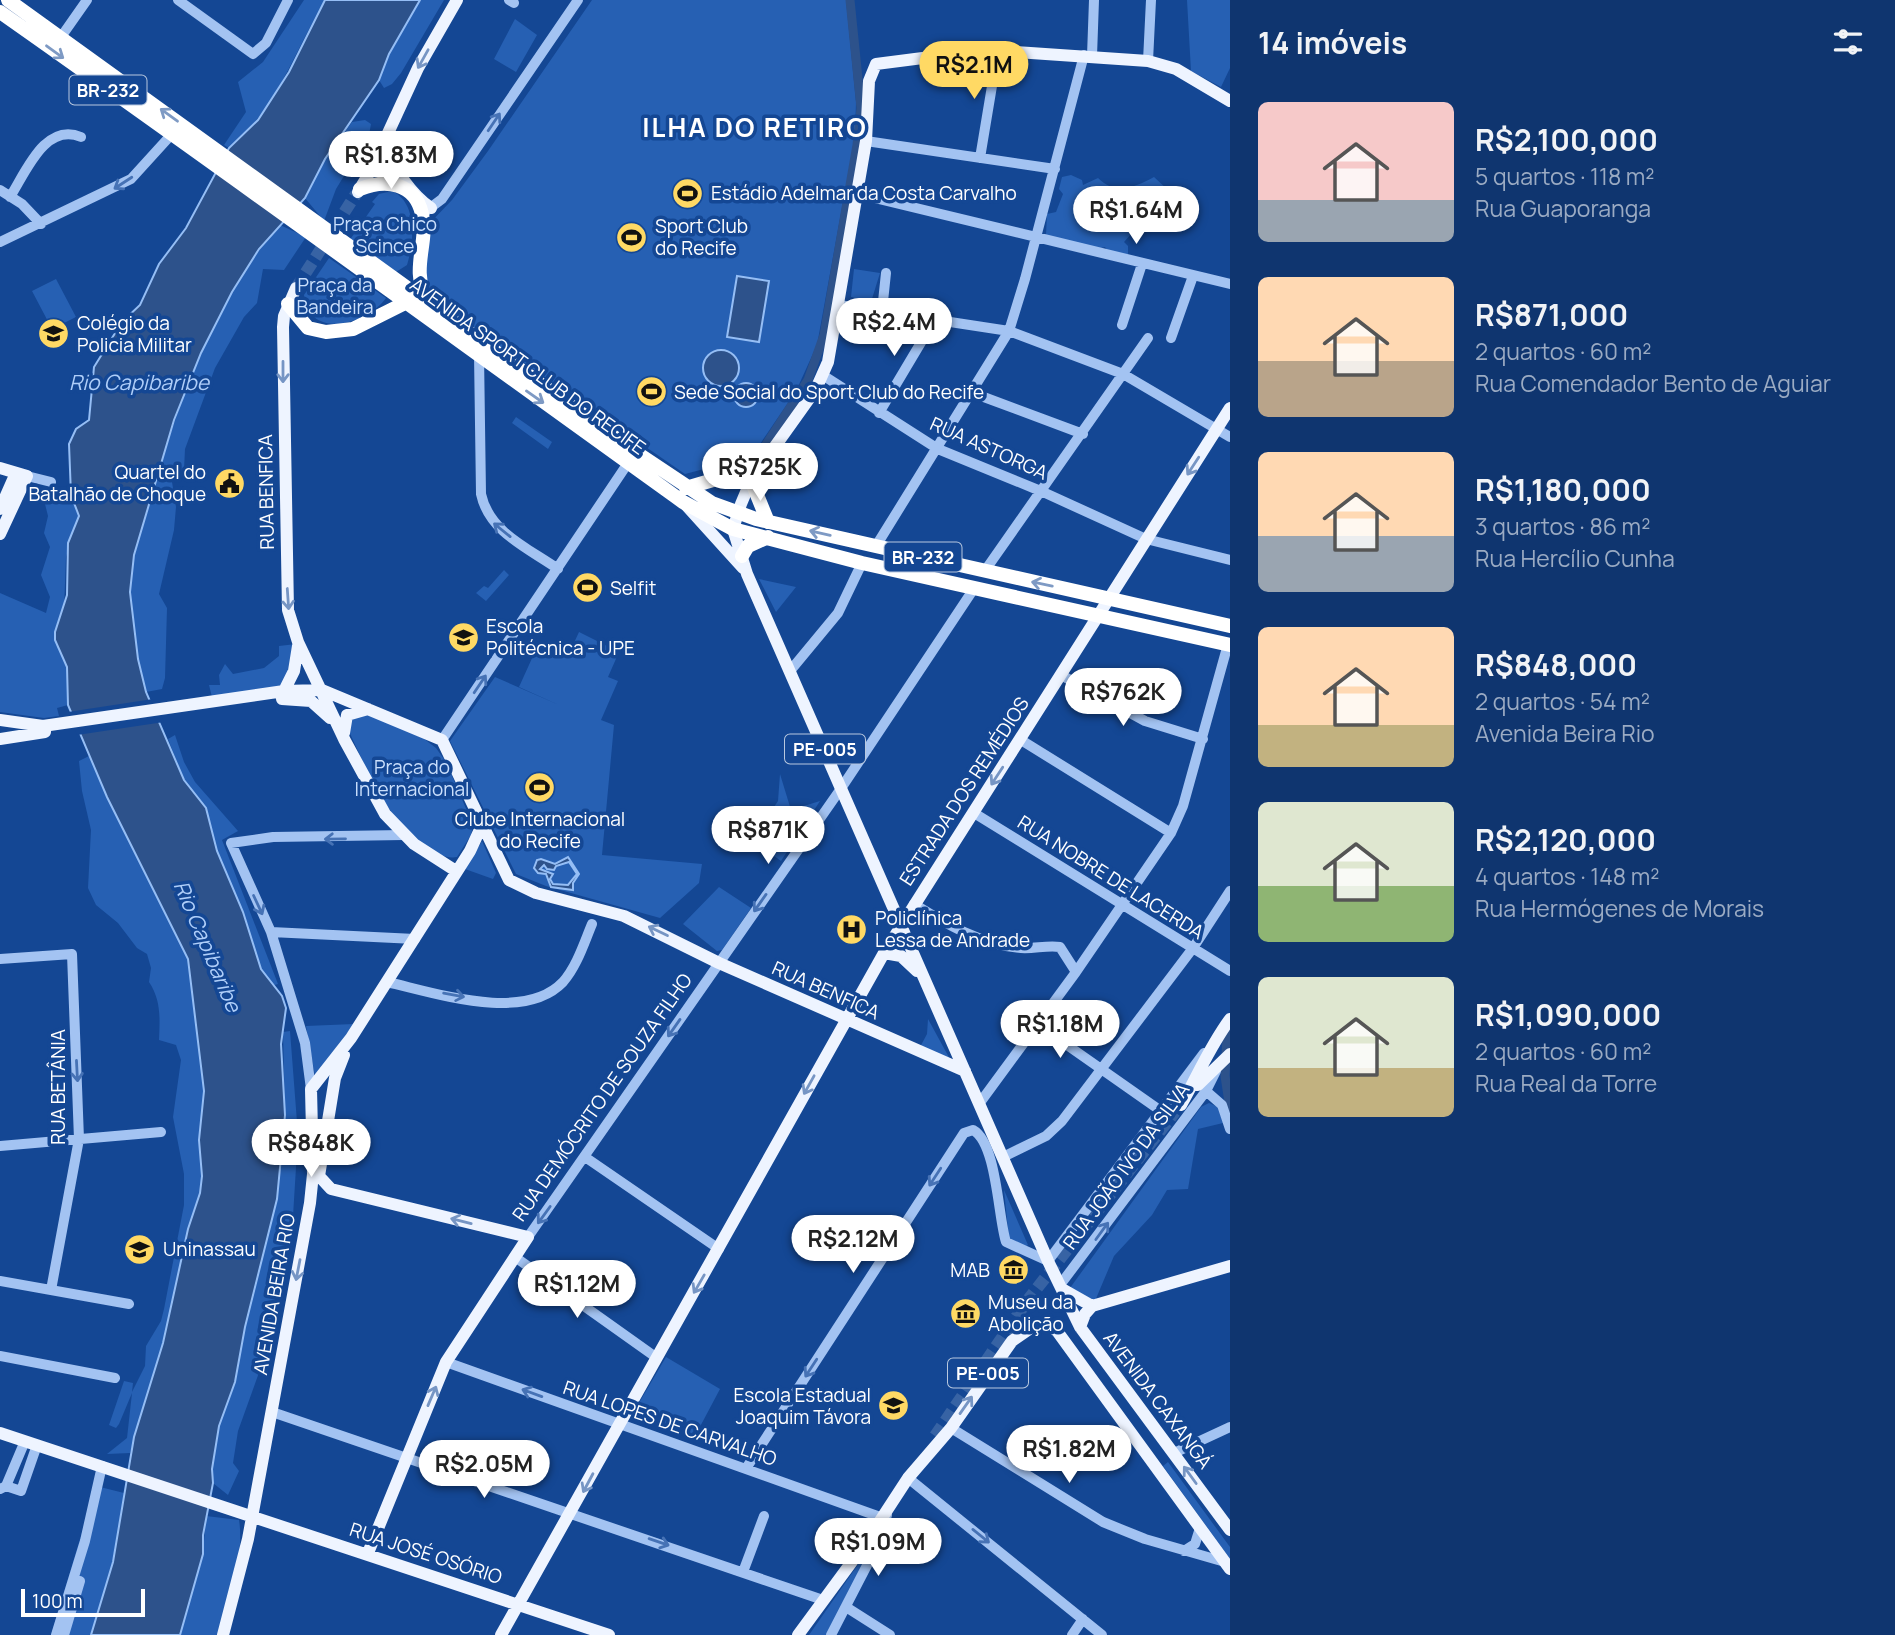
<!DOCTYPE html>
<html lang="pt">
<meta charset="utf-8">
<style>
body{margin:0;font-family:Manrope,sans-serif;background:#183d74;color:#f1f3f6;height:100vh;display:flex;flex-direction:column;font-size:26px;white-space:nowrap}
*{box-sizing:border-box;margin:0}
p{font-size:23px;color:#9babc3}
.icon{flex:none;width:38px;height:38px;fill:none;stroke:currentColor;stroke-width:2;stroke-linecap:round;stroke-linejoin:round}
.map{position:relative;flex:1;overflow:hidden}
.panel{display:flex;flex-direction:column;background:#0f356f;width:665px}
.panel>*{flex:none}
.scale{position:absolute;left:21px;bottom:18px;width:124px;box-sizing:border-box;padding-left:7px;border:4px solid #fff;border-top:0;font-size:19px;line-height:24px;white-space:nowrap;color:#fff;-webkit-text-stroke:5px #144794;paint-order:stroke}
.price{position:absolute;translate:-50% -60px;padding:0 16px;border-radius:24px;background:#fff;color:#222;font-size:23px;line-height:46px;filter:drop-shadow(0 2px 4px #0008)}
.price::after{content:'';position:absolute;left:50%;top:42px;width:21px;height:16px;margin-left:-10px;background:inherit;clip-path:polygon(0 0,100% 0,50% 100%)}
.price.current{background:#ffd964;color:#111}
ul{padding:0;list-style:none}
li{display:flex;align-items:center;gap:21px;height:175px;padding:0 28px}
li span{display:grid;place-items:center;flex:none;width:196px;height:140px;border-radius:10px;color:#555}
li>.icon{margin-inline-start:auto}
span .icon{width:84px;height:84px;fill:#fffc;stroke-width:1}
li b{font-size:30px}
h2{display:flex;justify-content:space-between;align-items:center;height:84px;padding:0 28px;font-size:30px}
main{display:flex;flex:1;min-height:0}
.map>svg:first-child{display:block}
</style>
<main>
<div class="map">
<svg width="1230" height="1635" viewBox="0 0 1230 1635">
<rect width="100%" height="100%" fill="#144794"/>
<path fill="#2660b3" d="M304 0H325C295 51 276 110 229 148L224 145 246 112 238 82 263 62Z
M420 0H444L401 73 392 84 384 88 379 80 389 54Z
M592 0H846L856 102 855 136 817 345 796 391 739 475 723 464 685 474 452 313 429 293 423 272 428 225 452 200 488 151Z
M1187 0H1230V68L1221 87 1191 71Z
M515 19 537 35 516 72 494 59Z
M365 120 371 124 369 135 336 189 324 221 305 198 325 159 352 122Z
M1071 175 1082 180 1083 185 1098 178C1116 196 1135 187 1154 177L1168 190 1150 210 1129 219 1127 228 1133 232 1124 242 1128 246V254L1121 257 1110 255 1105 247C1087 252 1061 245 1046 235L1047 214 1056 212 1063 194 1059 189 1062 177Z
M392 191C418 203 414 242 407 265L396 272 349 241 375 204 372 202 379 194Z
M280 225 306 237 284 270 263 269 257 303 244 317 215 368 185 449 184 470 180 478 172 482 176 507 174 530 159 594 167 608 165 678 162 689 146 692C138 660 130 625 130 592 130 560 142 529 151 498 179 401 212 302 280 225Z
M329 258 386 298C369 323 309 342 304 295Z
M854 269 880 273 871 302 851 297Z
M56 279 76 317 52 329 32 291Z
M516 417 552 442 548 449 512 423Z
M48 489 71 495 79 516 66 557 64 610 55 632V640L67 667 68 705 57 708 59 716 44 718 0 712V593L46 613 50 597 41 575 50 547 44 533 48 516 43 496Z
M504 570 509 575 486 601 476 593 484 586 488 588Z
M759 579 796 587 776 612Z
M579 632 619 652 608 677 618 681 601 720 614 725 602 855 702 864 699 883 660 918 546 886 516 874 450 741 495 677 559 705 519 687 538 645 567 658Z
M296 644 286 685 212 697 209 685H220L219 675 225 664 233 674 264 668 279 656V646Z
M361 711 423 738 436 748 446 762 473 825 471 835 457 857C446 859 436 853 427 847 385 819 368 772 347 727L346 723Z
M175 735 184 762 195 782 238 831 222 840 278 984 271 986 261 969 243 912 216 851 206 808 184 780 168 739Z
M89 756 188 959 204 1091 199 1140 202 1176 200 1193 188 1229 163 1343 130 1453 107 1454 127 1438 132 1393 119 1424 116 1428 109 1425 124 1381 133 1383 132 1392 145 1366 146 1346 161 1321 164 1309 184 1205V1174L173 1117 181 1060 176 1045 159 1040C160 1018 161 1000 149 982L151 968 147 954 137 948 118 923 96 905 88 888 91 830 82 791 79 761Z
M780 774 791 810 820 801 781 861 752 840 778 801Z
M482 841 496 873 493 879 465 869Z
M719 887 751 908 722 950 717 951 683 924Z
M928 1019 951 1061 919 1049 927 1034Z
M354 1024 315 1076 306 1026Z
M290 1031 298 1135 293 1216 261 1367 238 1431 233 1463 239 1471 228 1495 213 1483 212 1469 219 1426 235 1382 245 1327 277 1199 285 1115 283 1032Z
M1209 1103 1218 1107 1223 1123 1198 1129 1188 1189 1167 1190 1152 1215 1114 1256 1095 1301 1070 1288 1201 1107Z
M1004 1190 1028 1245 1025 1247 1009 1239Z
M666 1357 720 1389 694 1438 633 1413Z
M1168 1462 1230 1547V1559L1163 1466Z
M96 1486 124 1493C116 1541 110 1590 91 1635H51Z
M206 1516 239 1520C245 1557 228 1600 218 1635H180L203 1554Z
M882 1530 826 1635H809Z"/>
<path fill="#2d528b" stroke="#95bef5" stroke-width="2" fill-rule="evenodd" d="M325 0H420L389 54 379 80 325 159 305 198 259 249 232 292 201 353 174 420 134 555 130 592 138 659 146 692 184 780 206 808 217 851 243 912 261 969 282 996 286 1008 281 1044 285 1115 277 1199 245 1327 235 1382 219 1426 212 1469 213 1483 203 1535V1554L180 1635H91L113 1562 134 1437 163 1343 188 1229 200 1193 202 1176 199 1140 204 1091 188 959 107 797 68 705 67 667 55 640V632L67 595 68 543 79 516 71 495 69 444 76 429 89 420 94 367 122 322 140 305 159 264 186 228 229 148 258 120 289 72Z
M737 276 769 281 759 342 727 337Z
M703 368a18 18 0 1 1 36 0a18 18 0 1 1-36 0Z
M734 395a12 12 0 1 1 24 0a12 12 0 1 1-24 0Z
M568 857 579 874 573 883V890L551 887 546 874 538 873 534 868 537 860 541 859 555 864ZM569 862 577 874 568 885 553 884 550 879 553 874 540 869 544 865 547 869 554 870 556 866Z"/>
<path fill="#144794" d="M153 699 164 722 77 735 68 712Z"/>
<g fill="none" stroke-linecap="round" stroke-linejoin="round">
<path stroke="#2d528b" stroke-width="9" d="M745 477 808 380 824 335 857 145 861 108 850 0
M1230 1032 1227 1035 1225 1076 1230 1109"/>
<path stroke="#3763a4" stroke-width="12" stroke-dasharray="12 6" stroke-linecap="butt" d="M296 288 356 194
M935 1436 1027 1301 1175 1112"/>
<path stroke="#a3c3f2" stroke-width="10" d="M178 0 253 54 266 43 288 0
M509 0 514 3
M61 37 87 0
M1092 56 1094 0
M1148 61 1151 0
M866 141 1055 169
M980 158 998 50
M0 190 22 204 41 224
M858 194 1230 284
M10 197C26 172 45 122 81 137
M426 211 442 199 578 0
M0 242 131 179 171 135
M839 305 1009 331 1123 374 1230 437
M882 311 886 273
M1122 325 1142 264
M1171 338 1193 276
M479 354 481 494C489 532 528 548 558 569
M824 376 938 449 1043 492 1146 539 1230 560
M973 393 1083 434
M879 413 935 319
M27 476 51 482
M876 546 1009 331 1025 279 1084 55
M984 572 1148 338
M790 671 838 613 862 563
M1061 675 1145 721 1203 739
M442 740 628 463
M1021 740 1171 833
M974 813 1230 971
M914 904C946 924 982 945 1021 948 1034 949 1047 945 1060 947L1076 972
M271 932 415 939
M0 959 72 954 79 1139 51 1290
M387 982C436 993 524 1023 563 982 577 966 584 943 592 924
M1037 1024 1161 1111
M311 1089 305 1043 271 932 231 843 273 837 404 835
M1206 1091 1222 1105 1230 1129
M979 1104 1076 972 1171 833 1183 806 1228 644
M0 1146 161 1132
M585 1157 719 1249
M1003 1157 1046 1136 1062 1121 1193 948 1230 891
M528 1237 842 787 975 587
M515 1257 657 1358
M0 1281 129 1304
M1060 1285 1206 1091 1216 1071
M0 1356 115 1378
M446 1362 883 1518
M272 1412 823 1600
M951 1428 1103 1522 1145 1539 1225 1562
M1174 1453 1230 1427
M747 1467 964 1133 973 1130C997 1143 998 1218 1006 1242L1048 1261 1204 1053
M908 1478 1102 1635
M6 1486 21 1491 37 1445
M0 1489 6 1486 25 1441
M1184 1551 1195 1544 1200 1528
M743 1572 764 1516
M846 1607 890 1635
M56 1635 85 1541 102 1466
M64 1635 80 1581
M831 1635 878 1544 887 1515
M1072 1635 1083 1619"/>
<path stroke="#eef4ff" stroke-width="12" d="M1230 101 1176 69 1148 61 985 50 876 64 869 81 866 141 828 362 816 389 751 480 741 504 733 529 747 574 1048 1261 1080 1327 1230 1530
M383 146C396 169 409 193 431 208
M358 192 371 170 418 68 457 0
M296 288 284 316 283 327 288 610 298 642 344 739 385 814 414 844 456 871
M0 468 27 476 0 534
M685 504 743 568
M0 509 16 473
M284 691 294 671 298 646
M282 699 311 701 330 718
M0 720 43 726 284 691 322 690 442 740 509 880 536 893 624 916 719 963 965 1071
M344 733 347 715 368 709
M0 739 45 732
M884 953 901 956 917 971
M344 1055 335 1078 319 1176 331 1189 528 1237 446 1362 368 1553
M1198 1085 1230 1054
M1181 1105C1198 1075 1210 1046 1230 1019
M1062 1289 1092 1306
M1080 1327 1085 1314 1092 1306 1230 1266
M0 1433 609 1635
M223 1635 248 1539 310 1203 313 1174 311 1089 351 1038 470 851 482 825
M501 1635 884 953 1230 408
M798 1635 865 1544 908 1478 951 1428 1012 1341 1035 1325 1050 1326 1057 1331 1230 1569"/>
<path stroke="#fff" stroke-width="14" d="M8 0 625 445 712 503 756 519 1230 626
M0 12C229 173 456 339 683 502L733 529 862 563 1230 645
M360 189C385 179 415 182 422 214 429 244 410 267 427 301
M288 304 308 328 326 332 353 329 407 302
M686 488 713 480H751L768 522
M742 556 748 546 768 537"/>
</g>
<defs><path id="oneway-shaft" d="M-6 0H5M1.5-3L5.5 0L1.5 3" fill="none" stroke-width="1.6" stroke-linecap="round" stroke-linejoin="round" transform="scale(1.75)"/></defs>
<g stroke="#7e9ac4">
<use href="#oneway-shaft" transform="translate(55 52) rotate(36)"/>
<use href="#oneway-shaft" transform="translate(169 115) rotate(-144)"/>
<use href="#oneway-shaft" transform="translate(535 397) rotate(35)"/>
<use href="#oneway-shaft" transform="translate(820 533) rotate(-167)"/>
<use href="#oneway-shaft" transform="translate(1042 584) rotate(-168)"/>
</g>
<g stroke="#7695c4">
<use href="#oneway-shaft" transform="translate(423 59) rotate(119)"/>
<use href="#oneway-shaft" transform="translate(283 372) rotate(90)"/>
<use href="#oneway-shaft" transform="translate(1193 466) rotate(123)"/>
<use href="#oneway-shaft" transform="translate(288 599) rotate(86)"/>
<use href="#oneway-shaft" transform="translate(997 776) rotate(123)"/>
<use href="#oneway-shaft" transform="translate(658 931) rotate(-154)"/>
<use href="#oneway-shaft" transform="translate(809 1085) rotate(119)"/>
<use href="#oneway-shaft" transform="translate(461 1221) rotate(-166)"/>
<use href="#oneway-shaft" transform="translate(298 1270) rotate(101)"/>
<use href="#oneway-shaft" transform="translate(699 1284) rotate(120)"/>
<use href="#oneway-shaft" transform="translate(432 1396) rotate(-67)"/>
<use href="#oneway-shaft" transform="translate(966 1405) rotate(-55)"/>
<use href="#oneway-shaft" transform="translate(1190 1475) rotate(-126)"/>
<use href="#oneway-shaft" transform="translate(588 1483) rotate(118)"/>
</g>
<g stroke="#4672b5">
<use href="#oneway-shaft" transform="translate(494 122) rotate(-56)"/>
<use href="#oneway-shaft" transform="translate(123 183) rotate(147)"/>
<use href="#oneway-shaft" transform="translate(502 530) rotate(-141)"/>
<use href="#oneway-shaft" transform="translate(480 684) rotate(-56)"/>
<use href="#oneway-shaft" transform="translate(335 839) rotate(179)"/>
<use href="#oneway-shaft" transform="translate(760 903) rotate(125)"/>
<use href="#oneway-shaft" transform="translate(258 905) rotate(65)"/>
<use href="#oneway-shaft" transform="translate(454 995) rotate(10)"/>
<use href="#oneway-shaft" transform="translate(674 1028) rotate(125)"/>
<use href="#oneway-shaft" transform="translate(77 1071) rotate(87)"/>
<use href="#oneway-shaft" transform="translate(935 1177) rotate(123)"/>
<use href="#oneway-shaft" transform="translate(544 1215) rotate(126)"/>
<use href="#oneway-shaft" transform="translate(1102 1231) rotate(-54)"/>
<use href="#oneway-shaft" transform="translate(811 1368) rotate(123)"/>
<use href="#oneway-shaft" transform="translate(532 1393) rotate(-160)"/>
<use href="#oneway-shaft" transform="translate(981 1536) rotate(39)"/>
<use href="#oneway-shaft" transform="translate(659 1542) rotate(19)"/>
</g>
<defs>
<symbol id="stadium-disc" viewBox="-11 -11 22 22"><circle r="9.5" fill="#ffd964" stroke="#144794"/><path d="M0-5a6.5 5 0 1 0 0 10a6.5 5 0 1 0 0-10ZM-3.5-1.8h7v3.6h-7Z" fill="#111"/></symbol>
<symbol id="school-disc" viewBox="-11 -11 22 22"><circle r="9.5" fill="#ffd964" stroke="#144794"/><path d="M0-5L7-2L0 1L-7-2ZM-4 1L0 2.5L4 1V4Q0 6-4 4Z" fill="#111"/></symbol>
<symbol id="civic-disc" viewBox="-11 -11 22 22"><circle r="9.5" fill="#ffd964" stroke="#144794"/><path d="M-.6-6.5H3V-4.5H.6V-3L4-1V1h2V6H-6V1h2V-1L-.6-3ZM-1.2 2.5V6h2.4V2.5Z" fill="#111"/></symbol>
<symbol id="university-disc" viewBox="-11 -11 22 22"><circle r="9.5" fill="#ffd964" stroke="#144794"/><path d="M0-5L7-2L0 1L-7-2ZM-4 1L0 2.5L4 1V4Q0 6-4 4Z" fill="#111"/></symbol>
<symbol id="hospital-disc" viewBox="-11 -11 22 22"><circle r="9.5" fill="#ffd964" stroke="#144794"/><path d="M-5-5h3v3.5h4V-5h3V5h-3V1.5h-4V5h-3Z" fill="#111"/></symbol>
<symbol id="museum-disc" viewBox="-11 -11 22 22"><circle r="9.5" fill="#ffd964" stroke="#144794"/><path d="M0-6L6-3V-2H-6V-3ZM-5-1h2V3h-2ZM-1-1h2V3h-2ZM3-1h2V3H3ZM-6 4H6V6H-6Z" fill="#111"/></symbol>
</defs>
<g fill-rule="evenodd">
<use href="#stadium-disc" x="670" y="176" width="35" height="35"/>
<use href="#stadium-disc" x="614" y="220" width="35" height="35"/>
<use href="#school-disc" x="36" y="316" width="35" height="35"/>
<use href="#stadium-disc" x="634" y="374" width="35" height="35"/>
<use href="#civic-disc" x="212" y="466" width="35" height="35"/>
<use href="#stadium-disc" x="570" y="570" width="35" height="35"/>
<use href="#university-disc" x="446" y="620" width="35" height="35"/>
<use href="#stadium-disc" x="522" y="770" width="35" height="35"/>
<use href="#hospital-disc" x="834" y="912" width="35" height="35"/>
<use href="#university-disc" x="122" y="1232" width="35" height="35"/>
<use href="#museum-disc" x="996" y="1252" width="35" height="35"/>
<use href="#museum-disc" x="948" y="1296" width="35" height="35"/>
<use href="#school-disc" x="876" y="1388" width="35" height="35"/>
</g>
<g text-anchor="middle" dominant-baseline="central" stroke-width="7" stroke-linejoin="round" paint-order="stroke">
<g fill="#144794" stroke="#b8c8df" stroke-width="2">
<rect x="69.5" y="75.5" width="77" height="29" rx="5"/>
<rect x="884.5" y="542.5" width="77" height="29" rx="5"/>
<rect x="785" y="734.5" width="80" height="29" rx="5"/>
<rect x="948" y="1358.5" width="80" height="29" rx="5"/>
</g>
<g font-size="18" font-weight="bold" fill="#fff">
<text x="108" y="90">BR-232</text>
<text x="923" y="557">BR-232</text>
<text x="825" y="749">PE-005</text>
<text x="988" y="1373">PE-005</text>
</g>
<g font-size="19" fill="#fff" stroke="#144794" text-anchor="start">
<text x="711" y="193">Estádio Adelmar da Costa Carvalho</text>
<text x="655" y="226">Sport Club<tspan x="655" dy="22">do Recife</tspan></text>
<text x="77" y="323">Colégio da<tspan x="77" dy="22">Policia Militar</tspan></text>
<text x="674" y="392">Sede Social do Sport Club do Recife</text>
<text x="206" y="472" text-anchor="end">Quartel do<tspan x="206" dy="22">Batalhão de Choque</tspan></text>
<text x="610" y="588">Selfit</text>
<text x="486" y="626">Escola<tspan x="486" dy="22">Politécnica - UPE</tspan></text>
<text x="540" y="819" text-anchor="middle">Clube Internacional<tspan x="540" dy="22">do Recife</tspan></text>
<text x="875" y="918">Policlínica<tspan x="875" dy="22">Lessa de Andrade</tspan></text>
<text x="163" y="1249">Uninassau</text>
<text x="990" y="1270" text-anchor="end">MAB</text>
<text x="988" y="1302">Museu da<tspan x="988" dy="22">Abolição</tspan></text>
<text x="871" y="1395" text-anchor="end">Escola Estadual<tspan x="871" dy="22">Joaquim Távora</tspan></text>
</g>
<g font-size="19" fill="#cadffc" stroke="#144794">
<text x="385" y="224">Praça Chico<tspan x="385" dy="22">Scince</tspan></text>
<text x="335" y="285">Praça da<tspan x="335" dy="22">Bandeira</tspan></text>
<text x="412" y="767">Praça do<tspan x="412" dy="22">Internacional</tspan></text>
</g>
<g font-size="19" fill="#fff" stroke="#144794">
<text transform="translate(528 366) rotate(36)">AVENIDA SPORT CLUB DO RECIFE</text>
<text transform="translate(989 448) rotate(24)">RUA ASTORGA</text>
<text transform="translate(266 492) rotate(-91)">RUA BENFICA</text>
<text transform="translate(964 791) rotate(-57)">ESTRADA DOS REMÉDIOS</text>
<text transform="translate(1111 877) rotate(32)">RUA NOBRE DE LACERDA</text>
<text transform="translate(826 990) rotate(24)">RUA BENFICA</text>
<text transform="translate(58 1087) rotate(-90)">RUA BETÂNIA</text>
<text transform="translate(602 1097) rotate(-55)">RUA DEMÓCRITO DE SOUZA FILHO</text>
<text transform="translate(1126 1166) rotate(-54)">RUA JOÃO IVO DA SILVA</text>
<text transform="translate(274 1294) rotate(-80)">AVENIDA BEIRA RIO</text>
<text transform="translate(1158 1400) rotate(53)">AVENIDA CAXANGÁ</text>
<text transform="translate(670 1423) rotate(19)">RUA LOPES DE CARVALHO</text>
<text transform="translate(426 1553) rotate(18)">RUA JOSÉ OSÓRIO</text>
</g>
<g font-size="21" font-style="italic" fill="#afcef9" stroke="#144794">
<text x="139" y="382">Rio Capibaribe</text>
<text transform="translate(208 946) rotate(67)">Rio Capibaribe</text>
</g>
<g font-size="26" font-weight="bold" letter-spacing="2" fill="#fff" stroke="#144794">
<text x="755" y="127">ILHA DO RETIRO</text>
</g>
</g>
</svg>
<div class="scale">100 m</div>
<b class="price current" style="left:974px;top:101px">R$2.1M</b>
<b class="price" style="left:391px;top:191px">R$1.83M</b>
<b class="price" style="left:1136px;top:246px">R$1.64M</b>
<b class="price" style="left:894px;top:358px">R$2.4M</b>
<b class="price" style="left:760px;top:503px">R$725K</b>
<b class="price" style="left:1123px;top:728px">R$762K</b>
<b class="price" style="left:768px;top:866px">R$871K</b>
<b class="price" style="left:1060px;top:1060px">R$1.18M</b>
<b class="price" style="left:311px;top:1179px">R$848K</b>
<b class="price" style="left:853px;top:1275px">R$2.12M</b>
<b class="price" style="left:577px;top:1320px">R$1.12M</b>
<b class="price" style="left:1069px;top:1485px">R$1.82M</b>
<b class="price" style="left:484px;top:1500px">R$2.05M</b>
<b class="price" style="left:878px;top:1578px">R$1.09M</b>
</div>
<section class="panel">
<h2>14 imóveis<svg class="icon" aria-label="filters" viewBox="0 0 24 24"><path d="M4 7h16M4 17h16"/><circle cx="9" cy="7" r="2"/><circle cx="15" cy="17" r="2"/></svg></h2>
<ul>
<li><span style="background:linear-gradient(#f6c9c9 70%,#9aa5b1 0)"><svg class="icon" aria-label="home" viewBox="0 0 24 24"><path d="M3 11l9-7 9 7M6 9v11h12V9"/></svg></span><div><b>R$2,100,000</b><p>5 quartos · 118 m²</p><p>Rua Guaporanga</p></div></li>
<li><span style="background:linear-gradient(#ffd9b3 60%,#b9a48a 0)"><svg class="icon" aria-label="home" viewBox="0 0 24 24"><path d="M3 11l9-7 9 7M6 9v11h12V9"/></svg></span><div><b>R$871,000</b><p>2 quartos · 60 m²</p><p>Rua Comendador Bento de Aguiar</p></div></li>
<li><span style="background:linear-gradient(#ffd9b3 60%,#9aa5b1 0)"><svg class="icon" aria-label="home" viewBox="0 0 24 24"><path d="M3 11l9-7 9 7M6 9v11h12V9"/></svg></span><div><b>R$1,180,000</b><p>3 quartos · 86 m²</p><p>Rua Hercílio Cunha</p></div></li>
<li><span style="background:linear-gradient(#ffd9b3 70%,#c2b280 0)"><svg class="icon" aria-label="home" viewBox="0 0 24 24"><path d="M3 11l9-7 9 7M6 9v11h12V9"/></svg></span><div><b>R$848,000</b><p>2 quartos · 54 m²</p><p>Avenida Beira Rio</p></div></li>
<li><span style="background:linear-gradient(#dfe7d0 60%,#8fb573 0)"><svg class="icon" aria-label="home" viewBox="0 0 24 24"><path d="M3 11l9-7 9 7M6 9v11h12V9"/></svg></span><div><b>R$2,120,000</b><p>4 quartos · 148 m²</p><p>Rua Hermógenes de Morais</p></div></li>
<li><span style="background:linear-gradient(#dfe7d0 65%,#c2b280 0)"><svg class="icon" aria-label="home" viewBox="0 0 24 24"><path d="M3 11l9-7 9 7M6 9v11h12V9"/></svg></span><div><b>R$1,090,000</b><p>2 quartos · 60 m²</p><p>Rua Real da Torre</p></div></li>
</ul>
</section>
</main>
